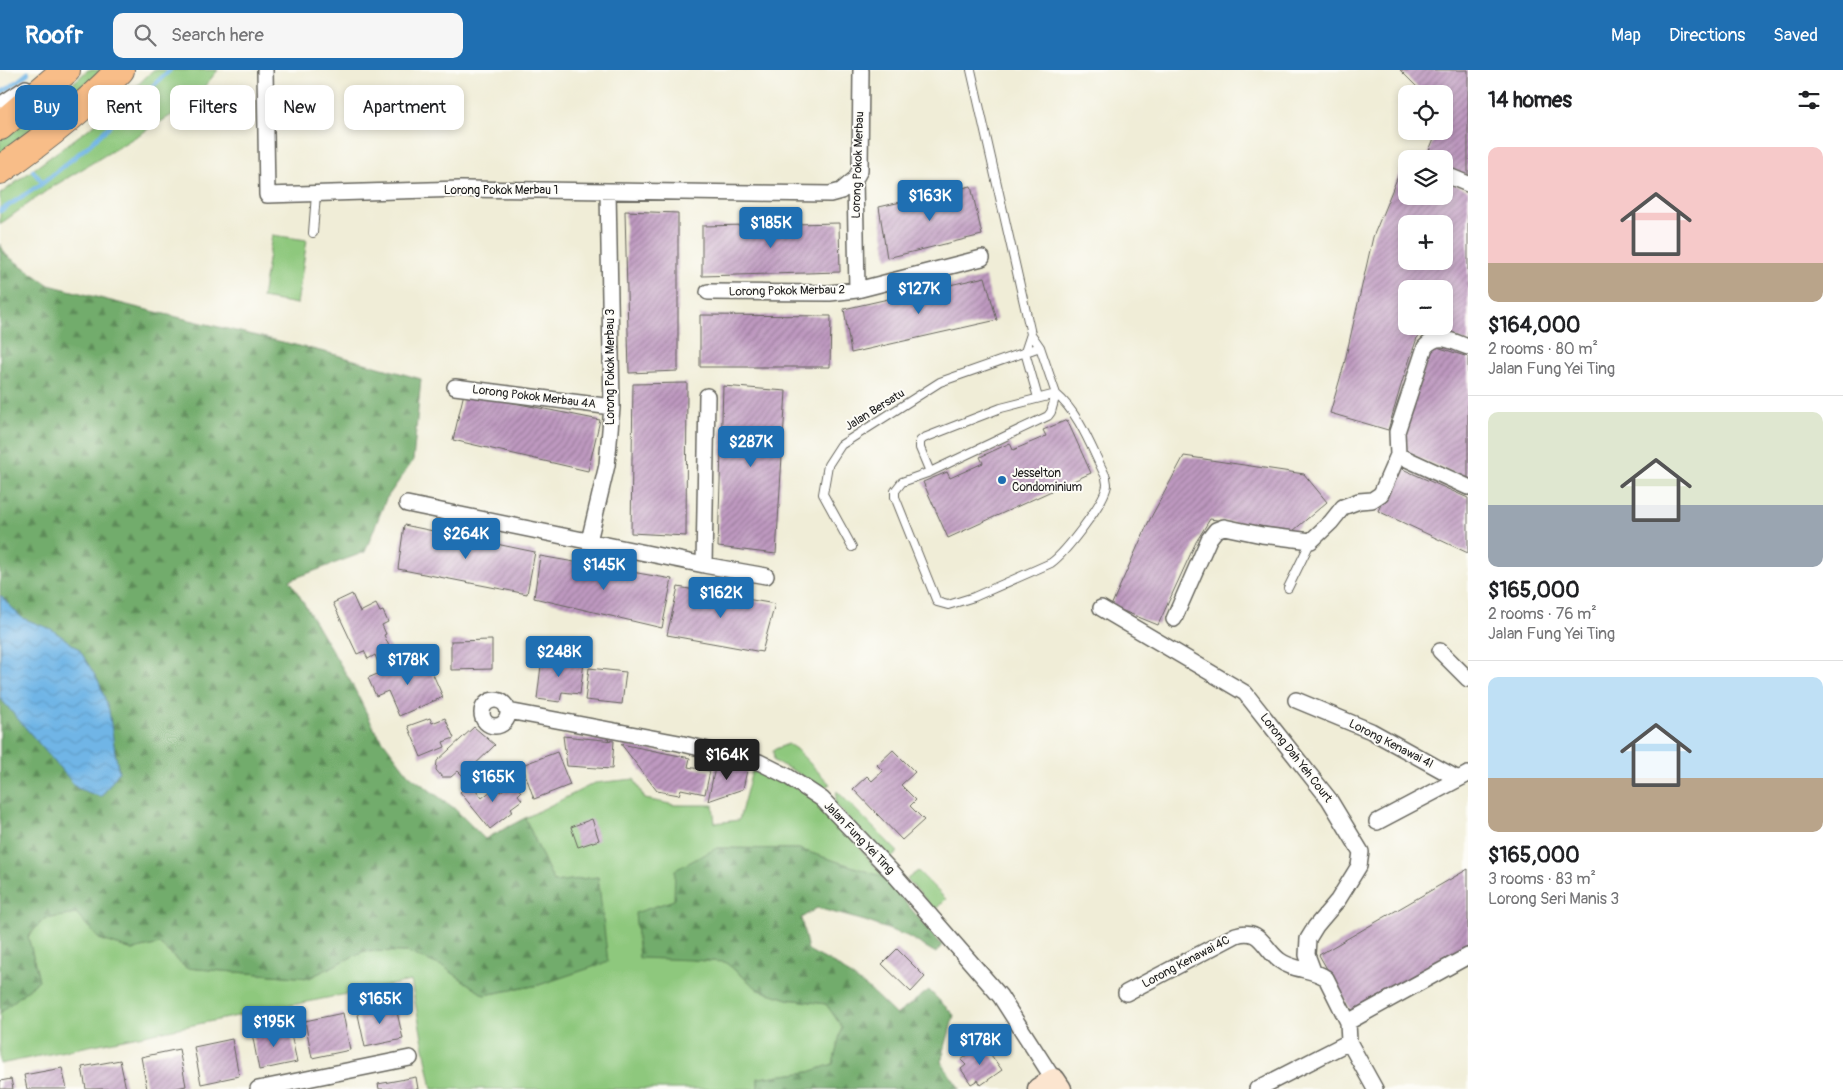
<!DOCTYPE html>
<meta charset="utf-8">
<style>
body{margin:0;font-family:Pangolin,sans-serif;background:#f6f6f6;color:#202124;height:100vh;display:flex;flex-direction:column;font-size:19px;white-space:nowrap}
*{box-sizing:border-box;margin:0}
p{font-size:16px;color:#757577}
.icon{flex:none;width:28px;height:28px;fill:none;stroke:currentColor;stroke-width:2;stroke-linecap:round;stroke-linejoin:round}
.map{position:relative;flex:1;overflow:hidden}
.drawer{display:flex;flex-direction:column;background:#fff;width:375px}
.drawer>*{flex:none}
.top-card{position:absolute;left:15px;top:15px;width:475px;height:45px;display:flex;gap:10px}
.tools{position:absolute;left:1398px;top:15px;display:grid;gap:10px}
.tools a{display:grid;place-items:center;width:55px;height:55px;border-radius:10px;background:#fff;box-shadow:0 2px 8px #0003;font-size:25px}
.price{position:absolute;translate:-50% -42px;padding:0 11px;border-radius:5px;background:#1f6fb2;color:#fff;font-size:16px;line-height:32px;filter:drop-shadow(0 1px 2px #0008)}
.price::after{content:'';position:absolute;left:50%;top:30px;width:15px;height:11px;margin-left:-8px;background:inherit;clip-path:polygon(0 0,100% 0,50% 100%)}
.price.on{background:#222;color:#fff}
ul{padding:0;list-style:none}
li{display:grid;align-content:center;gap:10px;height:265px;padding:0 20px}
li+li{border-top:1px solid #e0e0e0}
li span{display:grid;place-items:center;height:155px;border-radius:10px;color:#555}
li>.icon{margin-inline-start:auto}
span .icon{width:90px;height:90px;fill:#fffc;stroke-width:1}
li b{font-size:21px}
h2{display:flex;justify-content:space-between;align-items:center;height:60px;padding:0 20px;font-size:21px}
.pill{padding:0 18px;border-radius:10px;background:#fff;box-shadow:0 2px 8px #0003;font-size:18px;line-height:45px}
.pill.on{background:#1f6fb2;color:#fff}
header{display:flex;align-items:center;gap:30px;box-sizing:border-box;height:70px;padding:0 25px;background:#1f6fb2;color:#fff}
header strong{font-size:24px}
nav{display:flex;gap:28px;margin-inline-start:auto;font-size:18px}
.search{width:350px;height:45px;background:#f6f6f6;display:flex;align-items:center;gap:12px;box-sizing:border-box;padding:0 18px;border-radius:10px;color:#757577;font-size:19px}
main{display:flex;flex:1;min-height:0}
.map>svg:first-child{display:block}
</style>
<header>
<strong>Roofr</strong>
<div class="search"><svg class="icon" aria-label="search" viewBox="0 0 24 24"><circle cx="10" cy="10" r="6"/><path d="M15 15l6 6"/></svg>Search here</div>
<nav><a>Map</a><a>Directions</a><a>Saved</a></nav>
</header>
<main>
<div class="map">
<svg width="1468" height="1019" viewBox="0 0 1468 1019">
<defs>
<pattern id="forest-firs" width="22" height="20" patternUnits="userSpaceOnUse" patternTransform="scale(1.25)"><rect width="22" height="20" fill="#72ac6c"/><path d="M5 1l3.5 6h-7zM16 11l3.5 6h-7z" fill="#5d8b58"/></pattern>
<pattern id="water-waves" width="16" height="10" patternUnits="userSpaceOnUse" patternTransform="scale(1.25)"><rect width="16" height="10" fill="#70b5e6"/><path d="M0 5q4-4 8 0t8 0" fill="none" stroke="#609bc5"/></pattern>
<pattern id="building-hatch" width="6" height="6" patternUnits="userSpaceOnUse" patternTransform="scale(1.25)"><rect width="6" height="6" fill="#be99c0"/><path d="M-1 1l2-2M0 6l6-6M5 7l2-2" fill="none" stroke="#9a7c9b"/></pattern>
</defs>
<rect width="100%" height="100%" fill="#fdfcf7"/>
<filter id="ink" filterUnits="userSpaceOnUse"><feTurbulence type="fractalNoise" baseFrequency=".02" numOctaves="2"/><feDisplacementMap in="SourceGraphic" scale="10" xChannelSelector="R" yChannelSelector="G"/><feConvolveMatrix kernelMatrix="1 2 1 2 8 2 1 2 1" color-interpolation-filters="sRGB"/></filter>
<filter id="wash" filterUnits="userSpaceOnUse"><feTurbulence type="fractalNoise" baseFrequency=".0096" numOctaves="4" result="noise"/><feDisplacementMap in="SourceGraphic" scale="20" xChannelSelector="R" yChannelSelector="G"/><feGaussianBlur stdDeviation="1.12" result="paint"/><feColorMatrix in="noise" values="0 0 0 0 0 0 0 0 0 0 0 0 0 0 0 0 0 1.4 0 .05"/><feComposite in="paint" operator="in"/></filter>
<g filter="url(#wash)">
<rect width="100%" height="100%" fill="#f0edd7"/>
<path fill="#8ec87d" stroke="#55724c" d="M88 0H105L0 87V70L42 40Z
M153 0H218L190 34 49 119 0 154V124L106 46Z
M272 165 307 170 297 234 262 228Z
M788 674 796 679 830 714 821 719 796 702 774 691 773 680Z
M752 701C770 707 790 713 805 723 836 745 860 779 884 807L799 779 717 778 692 890 725 892 759 920 788 929 826 934 842 957 833 994 809 1002 758 1008V1019H432L411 911 0 994V943L39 910 28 867 44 849 77 844 99 869 133 880 159 874 186 898 309 908 364 881 408 882 444 897 484 925 539 915 607 892 598 807 554 812 525 748 595 713 634 709 645 729 675 735H713L715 753 739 750Z
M837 721 898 782 889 790 835 734Z
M918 801 946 829 935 840 907 809Z"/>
<path fill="url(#forest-firs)" stroke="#476444" d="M0 174 6 185 49 215 135 237 333 284 421 309 413 391 386 429 365 482 290 510 352 614 375 660 409 705 454 738 485 769 525 748 554 812 598 807 608 892 539 915 484 925 444 897 407 882 364 881 309 908 186 898 160 874 133 880 99 869 77 844 44 849 28 866 39 910 0 943Z
M717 778 799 779 884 807 942 875 936 883 907 866 865 851 817 838 801 848 808 880 836 895 869 919 896 945 929 920 954 945 941 992 960 1019H758V1008L809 1002 833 994 842 957 826 934 788 929 759 920 725 892 692 890 639 888 635 843 674 830 675 800Z"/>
<path fill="url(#water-waves)" stroke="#466881" d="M0 525 22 548 51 559 79 579 99 612 109 640 115 682 119 702 101 727 77 718 0 628Z"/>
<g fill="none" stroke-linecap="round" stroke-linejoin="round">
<path stroke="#70b5e6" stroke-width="4.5" d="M0 23 9 18 28 3
M33 101 43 113 88 76 170 0
M0 141 43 113"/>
</g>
<g id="blocks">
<path fill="url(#building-hatch)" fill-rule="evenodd" d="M1400 0H1468V106L1444 96V89L1426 88 1437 61H1444V44L1450 28 1444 26V24L1421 21Z
M1403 94 1406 95V126H1444V110L1468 120V272L1428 259 1417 268 1402 312 1388 360 1330 343 1344 295 1373 167ZM1406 154H1444V191H1406ZM1406 219H1444V256H1406Z
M971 116 982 165 887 188 879 137Z
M625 141 678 143V301L629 303Z
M839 153 840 202 702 206V156Z
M985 207 997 250 851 283 844 239Z
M700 245 831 246 830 297H700Z
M1437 277 1468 287V409L1399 379 1428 281Z
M687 313 686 466 631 463 633 314Z
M723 316 786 321 776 484 718 477Z
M464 323 600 350 588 401 453 370Z
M1067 350 1091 403 948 468 923 412 947 402 950 408 983 393 980 387 1010 373 1013 380 1046 366 1043 360Z
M1184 386 1304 404 1327 432 1293 461 1210 449 1196 472 1158 555 1111 536 1149 451Z
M1398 397 1468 428V483L1378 441Z
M404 455 535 482 527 524 398 499Z
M540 486 672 509 662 558 534 528Z
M678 517 775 534 762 582 667 565Z
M352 524 360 542 376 534 380 542 383 541 388 552 382 555 386 564 384 565 394 587 379 595 375 585 368 589 364 581 357 584 333 533Z
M492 570V599L451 600V571Z
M417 587 421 596 428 593 443 627 399 646 388 621 376 626 368 608Z
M542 587 584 592 580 624 562 622 560 632 537 629Z
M589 598 626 602 622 634 585 630Z
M430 648 432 653 445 648 454 668 443 672 445 677 421 687 408 656Z
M474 657 495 675 463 706 458 701 451 707H442L436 700 437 691Z
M563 666 614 671 612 699 567 696Z
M621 674 690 688 688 697 710 701 705 724 681 719 679 725 657 721Z
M893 680 915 702 901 715 916 730 910 736 924 750 902 770 853 719 867 706 872 711 883 701 877 695Z
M557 682 570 715 534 729 522 695Z
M716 693 747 700 743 719 708 731Z
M513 712 521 722 518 725 522 730 511 738 513 741 490 759 460 722 471 713 482 728 496 717 500 722Z
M592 749 599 770 578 777 571 757Z
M1468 799V877L1353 944 1319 885Z
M897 879 925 907 911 922 882 894Z
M395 933 403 969 365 977 357 940Z
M343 943 350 980 312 988 305 951Z
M289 955 297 992 259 1000 252 963Z
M232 969 239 1006 201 1014 194 977Z
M983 974 1002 1000 981 1015 978 1010 971 1014 961 999 966 995 961 990Z
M179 979 186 1016 173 1019H147L141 987Z
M120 990 126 1019H86L82 997Z
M62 998 67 1019H27L24 1005Z
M416 1007 418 1019H379L378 1014Z
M11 1009 13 1019H0V1011Z"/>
</g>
</g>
<g filter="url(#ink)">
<use href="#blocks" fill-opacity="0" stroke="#66655d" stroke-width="1"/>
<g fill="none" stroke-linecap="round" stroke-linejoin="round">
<defs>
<path id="lane" d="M971 0 1031 264 1040 277 1056 324C1080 344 1092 380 1106 407 1106 410 1107 412 1107 415 1105 432 1065 483 1051 493L974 527 948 535 937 532 895 427V421L902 412 930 402 1048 346 1051 342 1056 324
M313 163 316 124
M1031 264 1025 282 1038 328
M930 402 920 378V371L924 368 1001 338 1056 324
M852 477 823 424 828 395 841 375 940 312 1040 277
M1288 518 1311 471"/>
<path id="street" d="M265 0 267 125 461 119 830 124 841 121 855 109
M0 35 26 18
M1444 104 1468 114
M857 220 855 109 860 100 861 0
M708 222 830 223 857 220 982 188
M455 317 612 337
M1398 385 1468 417
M407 434 704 495 766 506
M589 471 607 395 612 337 608 121
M704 495 707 326
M1101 538 1245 623 1329 729 1361 782 1359 796 1338 830 1316 856 1308 869 1307 885 1313 901
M1174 549 1209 469 1216 460 1224 457 1262 465 1311 471 1331 452 1343 437 1359 431 1372 430 1381 424 1398 385 1397 362 1425 277C1438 262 1451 271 1468 277
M1440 581 1468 609
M1296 630 1371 661 1458 709
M482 643a13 13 0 1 1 26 0a13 13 0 1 1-26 0Z
M508 641 679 673 759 692 787 706 822 729 893 803 1000 926 1054 1010
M1377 752 1468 704
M1126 923 1236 865C1261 857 1263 878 1279 890 1293 901 1312 898 1326 908L1348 952 1349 972 1375 1019
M1348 952 1468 886
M258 1019 410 988
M1257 1019 1349 972"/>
<path id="secondary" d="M1039 1019 1054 1010 1060 1019"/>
<path id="highway" d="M0 56 66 0
M0 100C43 70 84 38 120 0"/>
</defs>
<use href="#lane" stroke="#66655d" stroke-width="10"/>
<use href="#street" stroke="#66655d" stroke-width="18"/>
<use href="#secondary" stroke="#66655d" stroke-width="25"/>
<use href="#highway" stroke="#66655d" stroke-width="30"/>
<use href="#lane" stroke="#fff" stroke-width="8"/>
<use href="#street" stroke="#fff" stroke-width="15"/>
<use href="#secondary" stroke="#fce5cf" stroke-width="22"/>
<use href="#highway" stroke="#f8bd88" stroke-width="28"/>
</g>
</g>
<circle fill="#1f6fb2" stroke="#fdfcf7" stroke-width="2" cx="1002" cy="410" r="5"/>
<g text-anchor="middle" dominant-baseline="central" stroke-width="4" stroke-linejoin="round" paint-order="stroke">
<g font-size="12" fill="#1c1c1c" stroke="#fdfcf7">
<text transform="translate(858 95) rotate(-88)">Lorong Pokok Merbau</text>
<text x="501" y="120">Lorong Pokok Merbau 1</text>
<text transform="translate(787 221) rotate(-1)">Lorong Pokok Merbau 2</text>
<text transform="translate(610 297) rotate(-90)">Lorong Pokok Merbau 3</text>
<text transform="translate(534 327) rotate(7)">Lorong Pokok Merbau 4A</text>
<text transform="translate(875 340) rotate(-32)">Jalan Bersatu</text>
<text transform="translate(1391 674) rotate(27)">Lorong Kenawai 4I</text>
<text transform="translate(1296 688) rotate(52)">Lorong Dah Yeh Court</text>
<text transform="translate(859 768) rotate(46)">Jalan Fung Yei Ting</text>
<text transform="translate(1186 892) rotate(-28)">Lorong Kenawai 4C</text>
</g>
<g font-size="12" fill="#1c1c1c" stroke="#fdfcf7" text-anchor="start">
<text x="1012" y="403">Jesselton<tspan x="1012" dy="14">Condominium</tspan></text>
</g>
</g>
</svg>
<div class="tools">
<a><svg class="icon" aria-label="locate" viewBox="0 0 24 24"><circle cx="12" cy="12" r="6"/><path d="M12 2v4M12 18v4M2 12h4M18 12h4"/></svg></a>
<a><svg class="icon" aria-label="layers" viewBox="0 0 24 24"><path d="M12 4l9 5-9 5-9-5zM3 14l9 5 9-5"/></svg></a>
<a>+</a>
<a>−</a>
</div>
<b class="price" style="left:930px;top:152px">$163K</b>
<b class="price" style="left:771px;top:179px">$185K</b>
<b class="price" style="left:919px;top:245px">$127K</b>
<b class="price" style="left:751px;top:398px">$287K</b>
<b class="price" style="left:466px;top:490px">$264K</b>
<b class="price" style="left:604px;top:521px">$145K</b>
<b class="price" style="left:721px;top:549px">$162K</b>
<b class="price" style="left:559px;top:608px">$248K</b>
<b class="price" style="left:408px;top:616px">$178K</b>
<b class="price on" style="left:727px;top:711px">$164K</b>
<b class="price" style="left:493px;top:733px">$165K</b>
<b class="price" style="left:380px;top:955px">$165K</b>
<b class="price" style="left:274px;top:978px">$195K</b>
<b class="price" style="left:980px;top:996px">$178K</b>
<div class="top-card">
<a class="pill on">Buy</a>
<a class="pill">Rent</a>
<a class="pill">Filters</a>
<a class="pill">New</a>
<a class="pill">Apartment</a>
</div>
</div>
<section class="drawer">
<h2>14 homes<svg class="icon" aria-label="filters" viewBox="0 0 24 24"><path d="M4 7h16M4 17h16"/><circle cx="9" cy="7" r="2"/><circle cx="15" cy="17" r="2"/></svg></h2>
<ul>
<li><span style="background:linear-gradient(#f6c9c9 75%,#b9a48a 0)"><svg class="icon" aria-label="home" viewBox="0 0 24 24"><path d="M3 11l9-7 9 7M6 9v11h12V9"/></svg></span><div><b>$164,000</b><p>2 rooms · 80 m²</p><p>Jalan Fung Yei Ting</p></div></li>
<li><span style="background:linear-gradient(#dfe7d0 60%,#9aa5b1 0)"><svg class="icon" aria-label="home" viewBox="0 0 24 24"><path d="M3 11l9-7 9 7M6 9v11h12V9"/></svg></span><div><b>$165,000</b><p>2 rooms · 76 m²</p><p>Jalan Fung Yei Ting</p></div></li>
<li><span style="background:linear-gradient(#bfe0f5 65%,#b9a48a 0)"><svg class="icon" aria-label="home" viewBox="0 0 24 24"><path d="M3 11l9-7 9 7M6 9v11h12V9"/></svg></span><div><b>$165,000</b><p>3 rooms · 83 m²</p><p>Lorong Seri Manis 3</p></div></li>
</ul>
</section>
</main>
